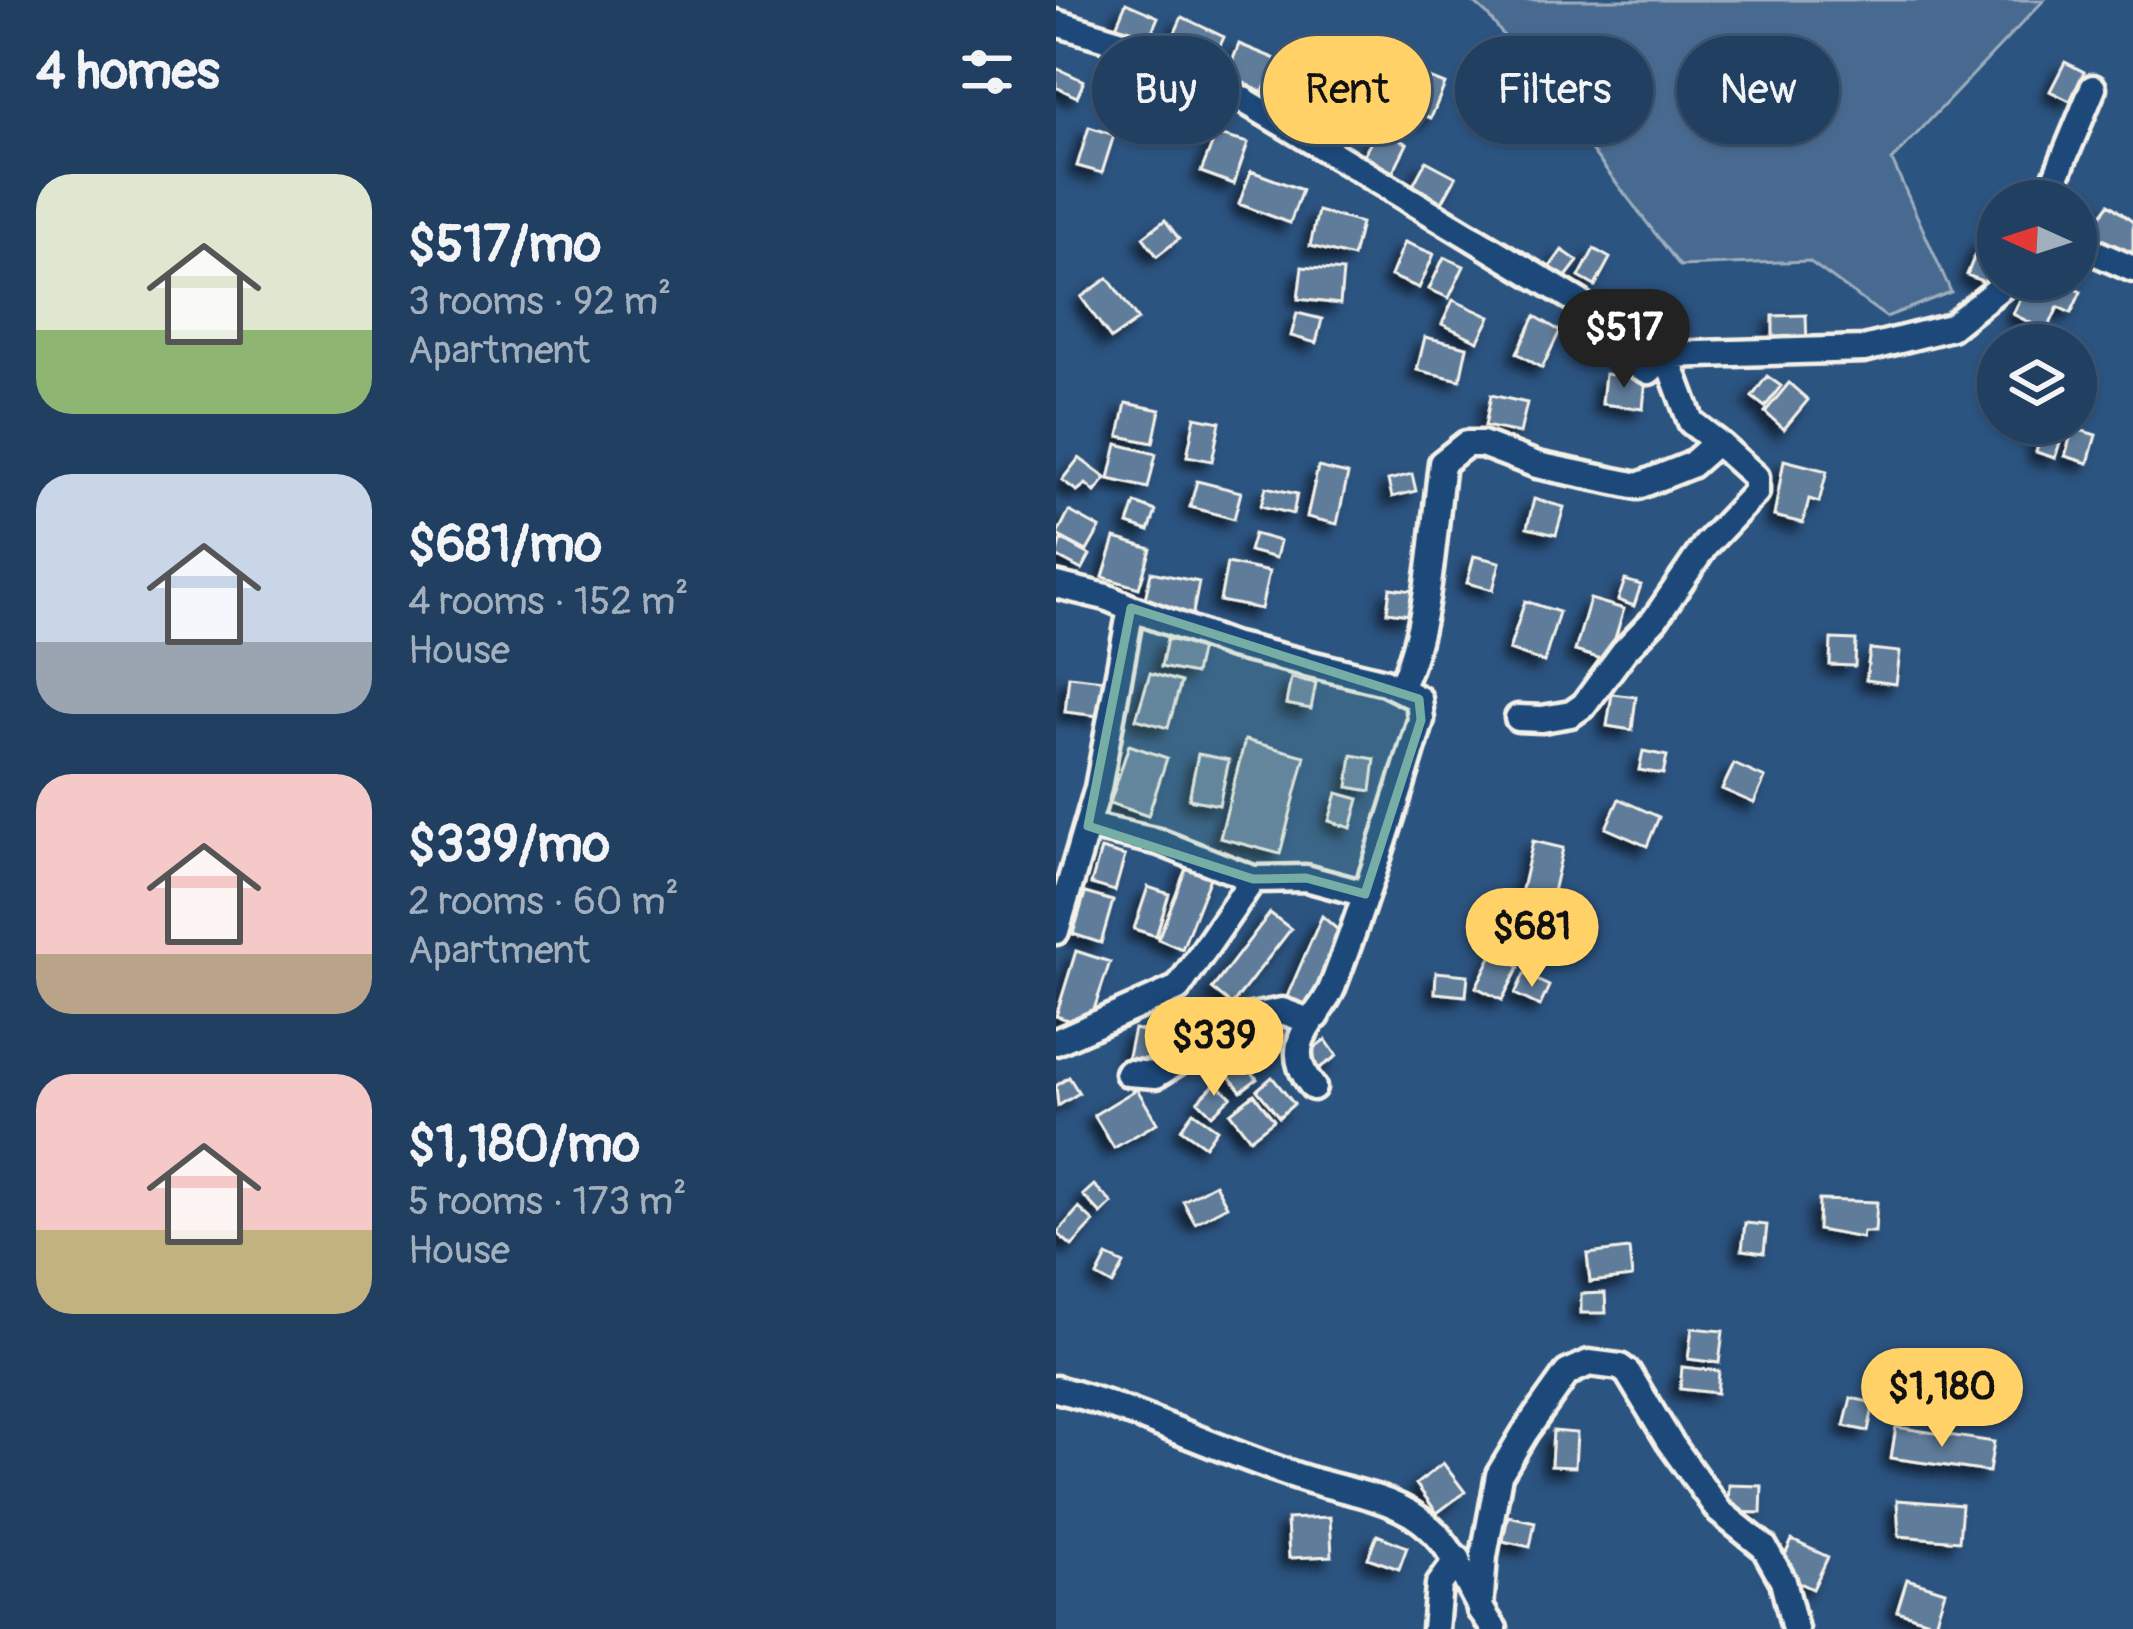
<!DOCTYPE html>
<meta charset="utf-8">
<style>
body{margin:0;font-family:Pangolin,sans-serif;background:#294667;color:#f1f3f6;height:100vh;display:flex;flex-direction:column;font-size:45px;white-space:nowrap}
*{box-sizing:border-box;margin:0}
p{font-size:39px;color:#a2afbd}
.icon{flex:none;width:66px;height:66px;fill:none;stroke:currentColor;stroke-width:2;stroke-linecap:round;stroke-linejoin:round}
.map{position:relative;flex:1;overflow:hidden}
.side{display:flex;flex-direction:column;background:#213f61;width:1056px}
.side>*{flex:none}
.guide{position:absolute;left:36px;top:36px;width:861px;height:108px;display:flex;gap:24px}
.needle{width:78px;rotate:273deg}
.buttons{position:absolute;left:921px;top:180px;display:grid;gap:24px}
.buttons a{display:grid;place-items:center;width:120px;height:120px;border-radius:50%;background:#213f61;box-shadow:0 3px 9px #0004,0 0 0 3px #3e5876;font-size:60px}
.price{position:absolute;translate:-50% -102px;padding:0 27px;border-radius:42px;background:#ffd166;color:#111;font-size:39px;line-height:78px;filter:drop-shadow(0 3px 6px #0008)}
.price::after{content:'';position:absolute;left:50%;top:72px;width:36px;height:27px;margin-left:-18px;background:inherit;clip-path:polygon(0 0,100% 0,50% 100%)}
.price.selected{background:#222;color:#fff}
ul{padding:0;list-style:none}
li{display:flex;align-items:center;gap:36px;height:300px;padding:0 36px}
li span{display:grid;place-items:center;flex:none;width:336px;height:240px;border-radius:36px;color:#555}
li>.icon{margin-inline-start:auto}
span .icon{width:144px;height:144px;fill:#fffc;stroke-width:1}
li b{font-size:51px}
h2{display:flex;justify-content:space-between;align-items:center;height:144px;padding:0 36px;font-size:51px}
.tag{padding:0 42px;border-radius:54px;background:#213f61;box-shadow:0 3px 9px #0004,0 0 0 3px #3e5876;font-size:42px;line-height:108px}
.tag.selected{background:#ffd166;color:#111}
main{display:flex;flex:1;min-height:0}
.map>svg:first-child{display:block}
</style>
<main>
<section class="side">
<h2>4 homes<svg class="icon" aria-label="filters" viewBox="0 0 24 24"><path d="M4 7h16M4 17h16"/><circle cx="9" cy="7" r="2"/><circle cx="15" cy="17" r="2"/></svg></h2>
<ul>
<li><span style="background:linear-gradient(#dfe7d0 65%,#8fb573 0)"><svg class="icon" aria-label="home" viewBox="0 0 24 24"><path d="M3 11l9-7 9 7M6 9v11h12V9"/></svg></span><div><b>$517/mo</b><p>3 rooms · 92 m²</p><p>Apartment</p></div></li>
<li><span style="background:linear-gradient(#c9d6e8 70%,#9aa5b1 0)"><svg class="icon" aria-label="home" viewBox="0 0 24 24"><path d="M3 11l9-7 9 7M6 9v11h12V9"/></svg></span><div><b>$681/mo</b><p>4 rooms · 152 m²</p><p>House</p></div></li>
<li><span style="background:linear-gradient(#f6c9c9 75%,#b9a48a 0)"><svg class="icon" aria-label="home" viewBox="0 0 24 24"><path d="M3 11l9-7 9 7M6 9v11h12V9"/></svg></span><div><b>$339/mo</b><p>2 rooms · 60 m²</p><p>Apartment</p></div></li>
<li><span style="background:linear-gradient(#f6c9c9 65%,#c2b280 0)"><svg class="icon" aria-label="home" viewBox="0 0 24 24"><path d="M3 11l9-7 9 7M6 9v11h12V9"/></svg></span><div><b>$1,180/mo</b><p>5 rooms · 173 m²</p><p>House</p></div></li>
</ul>
</section>
<div class="map">
<svg width="1077" height="1629" viewBox="0 0 1077 1629">
<defs>
<filter id="shadow"><feDropShadow dx="-8" dy="8" stdDeviation="6" flood-color="#0009"/></filter>
</defs>
<rect width="100%" height="100%" fill="#2c5481"/>
<filter id="ink" filterUnits="userSpaceOnUse"><feTurbulence type="fractalNoise" baseFrequency=".00833" numOctaves="2"/><feDisplacementMap in="SourceGraphic" scale="24" xChannelSelector="R" yChannelSelector="G"/><feConvolveMatrix kernelMatrix="1 2 1 2 8 2 1 2 1" color-interpolation-filters="sRGB"/></filter>
<g filter="url(#ink)">
<path fill="#496b90" stroke="#9eaebc" stroke-width="3" d="M415 0H988L836 160 895 292 830 317 753 261 624 266 431 14Z"/>
<path fill="#5e7b9a" stroke="#f4f1e8" stroke-width="3" filter="url(#shadow)" d="M70 3 102 17 91 43 59 29Z
M126 17 168 37 155 66 113 46Z
M183 44 220 59 207 92 170 77Z
M1009 62 1028 72 1014 101 994 91Z
M338 64 389 84 375 118 324 98Z
M0 68 28 81 21 97 0 87Z
M33 127 58 135 46 173 21 166Z
M322 129 351 144 337 172 307 156Z
M160 134 192 143 178 184 145 172Z
M370 161 400 177 383 208 354 191Z
M195 171 246 190 234 223 183 204Z
M1053 204 1077 222V266L1032 232Z
M262 211 305 223 297 257 254 246Z
M109 220 123 239 101 256 87 237Z
M925 240 942 248 945 289 911 275Z
M349 242 378 254 363 288 335 276Z
M538 249 554 258 539 286 523 277Z
M506 250 522 261 509 278 494 267Z
M388 257 408 266 393 298 373 289Z
M246 267 287 271 284 304 242 299Z
M52 278 82 320 55 339 25 297Z
M974 279H999L1025 292 1015 313 1002 307 991 331 957 314Z
M397 300 434 317 422 341 386 324Z
M579 311 602 321 595 338 572 329Z
M241 313 266 319 260 343 235 336Z
M750 315 751 345H717V316Z
M479 316 504 331 486 368 461 353Z
M369 337 411 347 404 380 361 370Z
M1020 369 1041 378 1030 404 1020 400Z
M549 374 590 378 587 409 546 404Z
M711 376 725 386 709 407 696 397Z
M733 383 752 400 728 429 709 412Z
M435 395 471 403 464 433 429 426Z
M70 403 104 410 97 443 63 436Z
M139 417 164 422 156 461 131 456Z
M988 423H1010L999 458 980 452Z
M1017 428 1040 435 1032 463 1009 456Z
M61 444 100 454 92 488 53 479Z
M23 458 50 478 39 492 30 484 21 491 6 480Z
M728 460 771 471 763 502 753 499 747 523 718 516Z
M262 467 292 474 281 524 251 517Z
M356 474 360 491 336 497 332 480Z
M141 481 185 492 178 519 134 507Z
M210 487 241 494 237 514 205 506Z
M478 499 508 507 500 535 471 528Z
M79 503 100 511 93 531 72 524Z
M13 511 44 528 31 551 1 535Z
M198 534 224 541 220 558 193 551Z
M59 538 95 549 83 588 47 577Z
M5 539 34 555 26 570 0 556Z
M418 556 444 562 437 590 411 583Z
M171 563 213 572 205 609 164 601Z
M95 572 143 582 136 618 87 608Z
M569 580 585 585 578 606 562 600Z
M334 588 357 591 354 615 331 612Z
M534 599 568 609 552 661 519 651Z
M469 601 503 612 488 662 453 650Z
M111 639 145 647 139 674 105 667Z
M775 639 800 640 799 666 774 665Z
M814 649 844 652 840 684 810 680Z
M94 673 125 682 112 728 80 719Z
M13 676 48 680 43 716 9 712Z
M235 678 260 683 255 709 230 704Z
M556 694 580 697 576 730 551 726Z
M189 740 249 756 224 854 164 838Z
M73 745 111 758 92 816 54 803Z
M587 751 611 756 607 774 583 770Z
M142 754 173 760 163 805 133 799Z
M296 755 319 759 315 791 292 787Z
M678 764 709 778 698 803 666 789Z
M281 793 303 799 295 828 273 821Z
M563 799 603 817 591 846 550 828Z
M477 841 507 848 492 914 462 907Z
M45 849 69 856 59 891 35 884Z
M133 861 157 870 126 949 102 939Z
M92 887 113 894 100 936 78 929Z
M29 893 57 901 45 943 17 934Z
M214 913 235 929 176 1005 156 989Z
M266 916 289 936 252 1010 230 999Z
M20 951 54 962 32 1027 0 1016Z
M437 953 463 967 446 1000 420 987Z
M380 972 412 975 410 996 379 993Z
M468 974 493 986 484 1006 459 994Z
M228 1018 242 1035 208 1065 194 1048Z
M78 1029 96 1033 89 1069 70 1065Z
M270 1040 281 1056 259 1071 249 1055Z
M188 1061 201 1079 185 1091 171 1074Z
M13 1077 23 1093 2 1106 0 1086Z
M216 1077 238 1104 223 1117 201 1090Z
M160 1083 175 1097 156 1115 142 1101Z
M81 1089 101 1123 58 1148 38 1115Z
M198 1094 218 1120 194 1139 174 1113Z
M137 1112 161 1129 149 1146 125 1129Z
M159 1184 171 1206 139 1223 127 1201Z
M38 1185 56 1203 45 1214 27 1195Z
M763 1200 821 1202 819 1232H807L806 1238 762 1230Z
M23 1208 38 1222 16 1246 1 1233Z
M689 1223 711 1225 708 1253 686 1250Z
M573 1249 576 1277 534 1282 531 1254Z
M51 1256 68 1264 57 1285 41 1276Z
M549 1293 550 1313H525V1294Z
M636 1328 667 1331 663 1363 632 1359Z
M626 1367 663 1371 661 1393 624 1389Z
M795 1398 818 1403 812 1431 788 1426Z
M840 1427 938 1442 933 1472 835 1458Z
M497 1431 521 1433 519 1467 495 1466Z
M387 1463 409 1492 381 1513 360 1484Z
M673 1485 706 1486 705 1513 672 1512Z
M841 1500 906 1505 903 1541 843 1536Z
M452 1516 479 1522 474 1547 447 1541Z
M274 1517 276 1556 233 1558 231 1519Z
M321 1535 351 1547 343 1569 312 1558Z
M736 1540 772 1557 757 1589 721 1572Z
M851 1579 889 1591 879 1623 841 1611Z"/>
<g fill="none" stroke-linecap="round" stroke-linejoin="round">
<defs>
<path id="minor" d="M0 23 96 52 181 96 523 302C548 335 554 353 593 371L610 355 808 349 895 327 955 279
M990 201 1037 88
M1020 244 1077 269
M610 355 635 422 661 442
M0 585 50 597 75 608 42 788 0 931
M75 608 176 645 329 682 363 699 365 720C338 810 310 900 276 988 268 1008 249 1023 244 1044 240 1061 247 1074 257 1087
M344 688C374 627 377 532 386 463L410 444H426L481 465 582 486 635 465 661 442 700 477V492L649 546 599 619 568 651 528 705 515 714 486 719 462 718
M32 826 103 842 197 879 250 878 309 894
M0 1042 122 988 197 879
M72 1073 100 1075 191 1018 226 1011 248 1019 261 1016
M0 1389C87 1411 168 1454 254 1480 293 1492 343 1498 374 1528 405 1556 413 1596 438 1629
M424 1610 428 1556 443 1475 469 1432 511 1373 533 1363 564 1367 572 1373 613 1441 663 1511 708 1547 727 1581 739 1629
M379 1629 383 1585 402 1559"/>
</defs>
<use href="#minor" stroke="#f4f1e8" stroke-width="33"/>
<use href="#minor" stroke="#1f4a7a" stroke-width="24"/>
</g>
</g>
<path fill="#76ada5" fill-opacity="0.2" stroke="#76ada5" stroke-width="9" stroke-linejoin="round" d="M75 608 363 699 365 720 309 894 250 878 197 879 32 826Z"/>
</svg>
<div class="buttons">
<a><svg class="needle" viewBox="-14 -14 28 28"><path d="M0-13l5 13h-10z" fill="#e53935"/><path d="M0 13l5-13h-10z" fill="#a2afbd"/></svg></a>
<a><svg class="icon" aria-label="layers" viewBox="0 0 24 24"><path d="M12 4l9 5-9 5-9-5zM3 14l9 5 9-5"/></svg></a>
</div>
<b class="price selected" style="left:568px;top:391px">$517</b>
<b class="price" style="left:476px;top:990px">$681</b>
<b class="price" style="left:158px;top:1099px">$339</b>
<b class="price" style="left:886px;top:1450px">$1,180</b>
<div class="guide">
<a class="tag">Buy</a>
<a class="tag selected">Rent</a>
<a class="tag">Filters</a>
<a class="tag">New</a>
</div>
</div>
</main>
